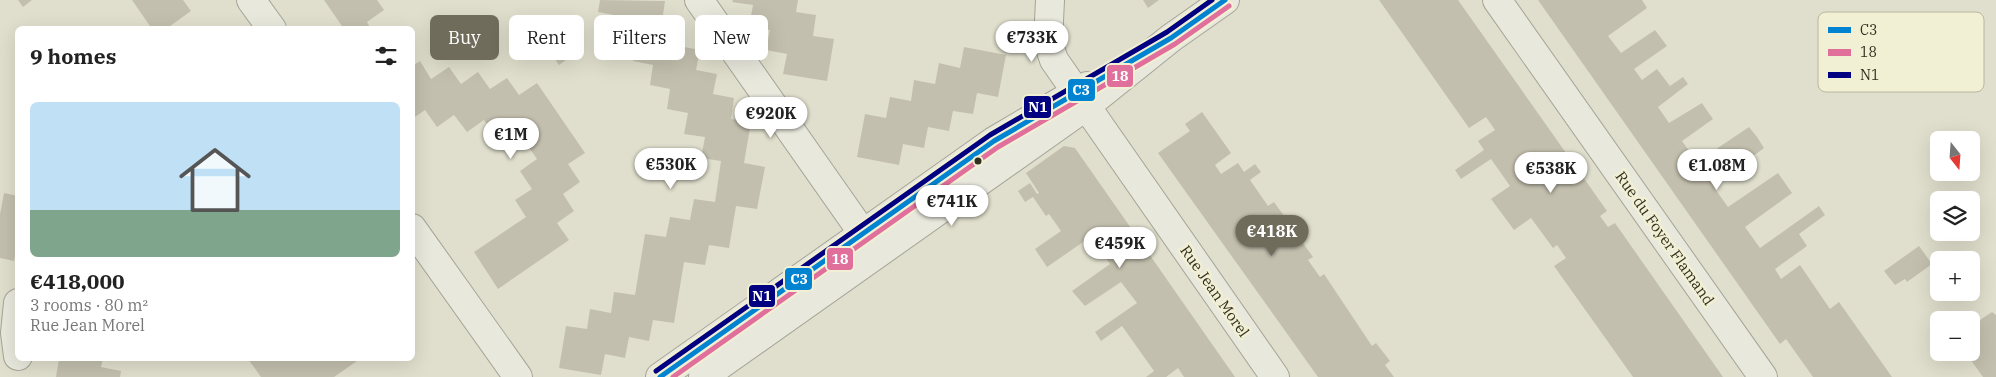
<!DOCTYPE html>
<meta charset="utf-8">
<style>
body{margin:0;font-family:"IBM Plex Serif",serif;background:#f2f2f2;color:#222;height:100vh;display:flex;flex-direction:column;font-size:19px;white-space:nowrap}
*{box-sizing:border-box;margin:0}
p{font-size:16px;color:#767676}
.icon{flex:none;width:28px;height:28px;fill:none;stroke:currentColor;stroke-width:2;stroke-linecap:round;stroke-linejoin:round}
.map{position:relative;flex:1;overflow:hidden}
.side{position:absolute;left:15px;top:26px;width:400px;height:335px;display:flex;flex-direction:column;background:#fff;border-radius:8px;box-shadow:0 5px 20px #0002}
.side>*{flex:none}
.guide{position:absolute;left:430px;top:15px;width:475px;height:45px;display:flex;gap:10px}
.needle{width:32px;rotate:163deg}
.fabs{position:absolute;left:1930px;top:131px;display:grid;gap:10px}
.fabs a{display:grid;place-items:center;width:50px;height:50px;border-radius:8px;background:#fff;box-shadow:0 5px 20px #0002;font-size:25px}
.price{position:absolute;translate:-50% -42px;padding:0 11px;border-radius:18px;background:#fff;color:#222;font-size:16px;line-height:32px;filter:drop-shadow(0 1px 2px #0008)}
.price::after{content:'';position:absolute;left:50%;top:30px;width:15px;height:11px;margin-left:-8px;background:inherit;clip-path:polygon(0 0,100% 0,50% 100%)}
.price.on{background:#706c5c;color:#fff}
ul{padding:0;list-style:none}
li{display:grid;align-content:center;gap:10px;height:265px;padding:0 15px}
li+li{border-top:1px solid #e0e0e0}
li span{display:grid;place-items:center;height:155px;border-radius:8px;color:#555}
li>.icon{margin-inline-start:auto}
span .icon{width:90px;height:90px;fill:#fffc;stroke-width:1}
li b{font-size:21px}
h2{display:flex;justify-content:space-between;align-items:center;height:60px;padding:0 15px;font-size:21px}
.pill{padding:0 18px;border-radius:8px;background:#fff;box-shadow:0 5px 20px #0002;font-size:18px;line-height:45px}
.pill.on{background:#706c5c;color:#fff}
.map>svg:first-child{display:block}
</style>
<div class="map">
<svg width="1996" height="377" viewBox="0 0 1996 377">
<rect width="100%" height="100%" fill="#e0dfcd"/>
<path fill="#c3bfae" d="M18 0H32L23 7Z
M132 0H183L191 11 166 29H152Z
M324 0H377L384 10 367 22 371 29H344Z
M600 0 665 1 662 22 682 25 679 46 700 50 696 70 717 74 713 94 734 98 731 119 751 122 744 163 765 167 757 209 736 206 729 248 709 245 705 265 684 262 674 323 653 320 649 341 629 337 625 358 605 354 601 375 559 368 566 326 587 329 590 309 611 313 614 292 635 295 645 234 666 237 670 217 690 220 694 199 715 202 721 161 701 158 705 137 684 134 688 113 667 109 670 89 650 85 653 65 633 61 636 40 616 37 619 16 598 12Z
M733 0H798L796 12 816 15 813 36 834 39 827 81 783 74 787 54 766 50 770 30 749 26 753 5 732 2Z
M1143 0H1159L1148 8Z
M1379 0H1458L1607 211 1600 216 1608 227 1615 223 1723 377H1633L1554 266 1566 258 1557 245 1553 248 1531 218 1514 230 1491 199 1510 186 1491 159 1461 179 1455 170 1484 150 1478 141 1495 130 1486 117 1469 128Z
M1538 0H1642L1647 8 1608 36 1621 53 1655 30 1667 46 1634 69 1642 80 1657 69 1670 86 1683 77 1688 84 1658 107 1669 123 1702 103 1708 112 1713 119 1682 141 1697 162 1749 127 1757 137 1764 148 1713 186 1728 207 1778 173 1792 193 1745 227 1760 248 1819 206 1825 215 1799 234 1807 246 1775 269 1781 279 1800 265 1830 309 1839 302 1892 377H1813L1786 339 1780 344Z
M557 42 569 58 559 65 547 48Z
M964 47 1006 55 998 97 977 93 973 114 953 111 949 131 928 127 924 148 903 144 899 165 857 157 865 114 886 118 890 97 911 101 914 80 935 84 939 63 960 68Z
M420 61 431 79 449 67 461 84 478 72 490 89 507 78 519 95 537 83 585 153 568 164 580 182 563 194 574 211 557 223 569 240 498 289 474 252 526 217 515 200 532 189 520 171 537 159 513 125 496 137 484 120 467 132 454 115 437 127 425 110 412 119V66Z
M1202 112 1231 153 1215 165 1221 174 1238 163 1244 172 1255 164 1261 172 1250 180 1268 206 1274 202 1287 220 1282 224 1295 242 1300 239 1313 257 1308 260 1320 277 1324 274 1372 346 1376 343 1390 361 1385 365 1394 377H1318L1158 153 1190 131 1185 124Z
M1064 146 1075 148 1235 377H1184L1178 368 1166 377H1146L1154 371 1122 326 1101 341 1095 332 1137 303 1121 282 1085 306 1072 291 1110 264 1102 253 1098 256 1086 240 1047 267 1035 249 1061 231 1049 214 1046 216 1033 197 1025 202 1018 191 1030 183 1037 194 1039 193 1026 173Z
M4 193 18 196V242L14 261 0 258V214Z
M1919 246 1932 264 1907 282 1905 279 1895 285 1884 271Z
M1992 312 1996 315V377H1983L1965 352H1971V321L1974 324Z
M59 359H103L101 367 121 371 120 377H56Z
M248 359H360L334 377H261Z"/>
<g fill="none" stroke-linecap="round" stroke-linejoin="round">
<defs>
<path id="minor" d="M251 0 272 29
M699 0 876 252
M1050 0 1048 42 1054 60 1275 377
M1497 0 1763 377
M412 228 518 377
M18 303 15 333 18 356"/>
<path id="tertiary" d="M660 377 994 141 1087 86
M703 377 1085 107 1171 38 1225 0"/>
</defs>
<use href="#minor" stroke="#a5a496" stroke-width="30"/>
<use href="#tertiary" stroke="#a5a496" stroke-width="30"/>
<use href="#minor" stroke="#e9e8dd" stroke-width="28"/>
<use href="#tertiary" stroke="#e9e8dd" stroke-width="28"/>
<defs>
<path id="bus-1" d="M660 377 994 141 1171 38 1225 0"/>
<path id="bus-2" d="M673 377 998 147 1175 44 1229 6"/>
<path id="bus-3" d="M656 371 990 135 1167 32 1212 0"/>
</defs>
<use href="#bus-1" stroke="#f1f0d4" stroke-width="9"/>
<use href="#bus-2" stroke="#f1f0d4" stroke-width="9"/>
<use href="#bus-3" stroke="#f1f0d4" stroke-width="9"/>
<use href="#bus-1" stroke="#0083d1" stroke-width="5"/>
<use href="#bus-2" stroke="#e06f9b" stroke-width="5"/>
<use href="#bus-3" stroke="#010080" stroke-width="5"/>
</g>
<circle fill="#332e1f" stroke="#f1f0d4" stroke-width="2" cx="978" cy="161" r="4.5"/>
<g text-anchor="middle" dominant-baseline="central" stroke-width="5" stroke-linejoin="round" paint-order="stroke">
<g font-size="15" fill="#332e1f" stroke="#f1f0d4">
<text transform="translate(1665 238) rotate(55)">Rue du Foyer Flamand</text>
<text transform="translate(1215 291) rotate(55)">Rue Jean Morel</text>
</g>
</g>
<rect x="1818" y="12" width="166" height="80" rx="8" fill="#f1f0d4" stroke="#b8b69e" stroke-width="1"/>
<rect x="1828" y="27" width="23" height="6" fill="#0083d1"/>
<rect x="1828" y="49" width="23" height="7" fill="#e06f9b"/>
<rect x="1828" y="72" width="23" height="6" fill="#010080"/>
<g font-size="14" fill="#332e1f">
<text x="1860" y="35">C3</text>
<text x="1860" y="57">18</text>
<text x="1860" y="80">N1</text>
</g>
<g stroke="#f1f0d4" stroke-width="2">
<rect x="1106" y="64" width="28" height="24" rx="5" fill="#e06f9b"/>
<rect x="1067" y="78" width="29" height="24" rx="5" fill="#0083d1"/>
<rect x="1023" y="95" width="29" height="24" rx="5" fill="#010080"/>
<rect x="826" y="247" width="28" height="24" rx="5" fill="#e06f9b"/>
<rect x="784" y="267" width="29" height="24" rx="5" fill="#0083d1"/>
<rect x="748" y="284" width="28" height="24" rx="5" fill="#010080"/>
</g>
<g font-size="14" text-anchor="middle" font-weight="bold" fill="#fff">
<text x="1120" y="81">18</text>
<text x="1081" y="95">C3</text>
<text x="1038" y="112">N1</text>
<text x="840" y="264">18</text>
<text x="799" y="284">C3</text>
<text x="762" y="301">N1</text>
</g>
</svg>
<div class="fabs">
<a><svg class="needle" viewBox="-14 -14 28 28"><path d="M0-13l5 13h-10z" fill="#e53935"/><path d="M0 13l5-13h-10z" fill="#767676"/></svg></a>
<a><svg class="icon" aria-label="layers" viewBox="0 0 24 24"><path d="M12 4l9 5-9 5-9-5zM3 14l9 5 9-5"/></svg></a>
<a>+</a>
<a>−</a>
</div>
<b class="price" style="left:1032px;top:63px">€733K</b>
<b class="price" style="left:771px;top:139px">€920K</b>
<b class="price" style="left:511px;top:160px">€1M</b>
<b class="price" style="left:671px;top:190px">€530K</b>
<b class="price" style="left:1717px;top:191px">€1.08M</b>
<b class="price" style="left:1551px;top:194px">€538K</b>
<b class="price" style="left:952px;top:227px">€741K</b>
<b class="price on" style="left:1272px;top:257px">€418K</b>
<b class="price" style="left:1120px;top:269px">€459K</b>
<div class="guide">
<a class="pill on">Buy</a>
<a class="pill">Rent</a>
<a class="pill">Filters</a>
<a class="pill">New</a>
</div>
<section class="side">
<h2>9 homes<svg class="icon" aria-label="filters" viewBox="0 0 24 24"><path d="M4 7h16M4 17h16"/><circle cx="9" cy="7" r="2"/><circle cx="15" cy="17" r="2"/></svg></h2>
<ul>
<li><span style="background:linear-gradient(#bfe0f5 70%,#7fa58c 0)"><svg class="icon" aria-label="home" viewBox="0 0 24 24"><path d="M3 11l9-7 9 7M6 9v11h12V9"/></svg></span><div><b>€418,000</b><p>3 rooms · 80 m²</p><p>Rue Jean Morel</p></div></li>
</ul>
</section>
</div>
